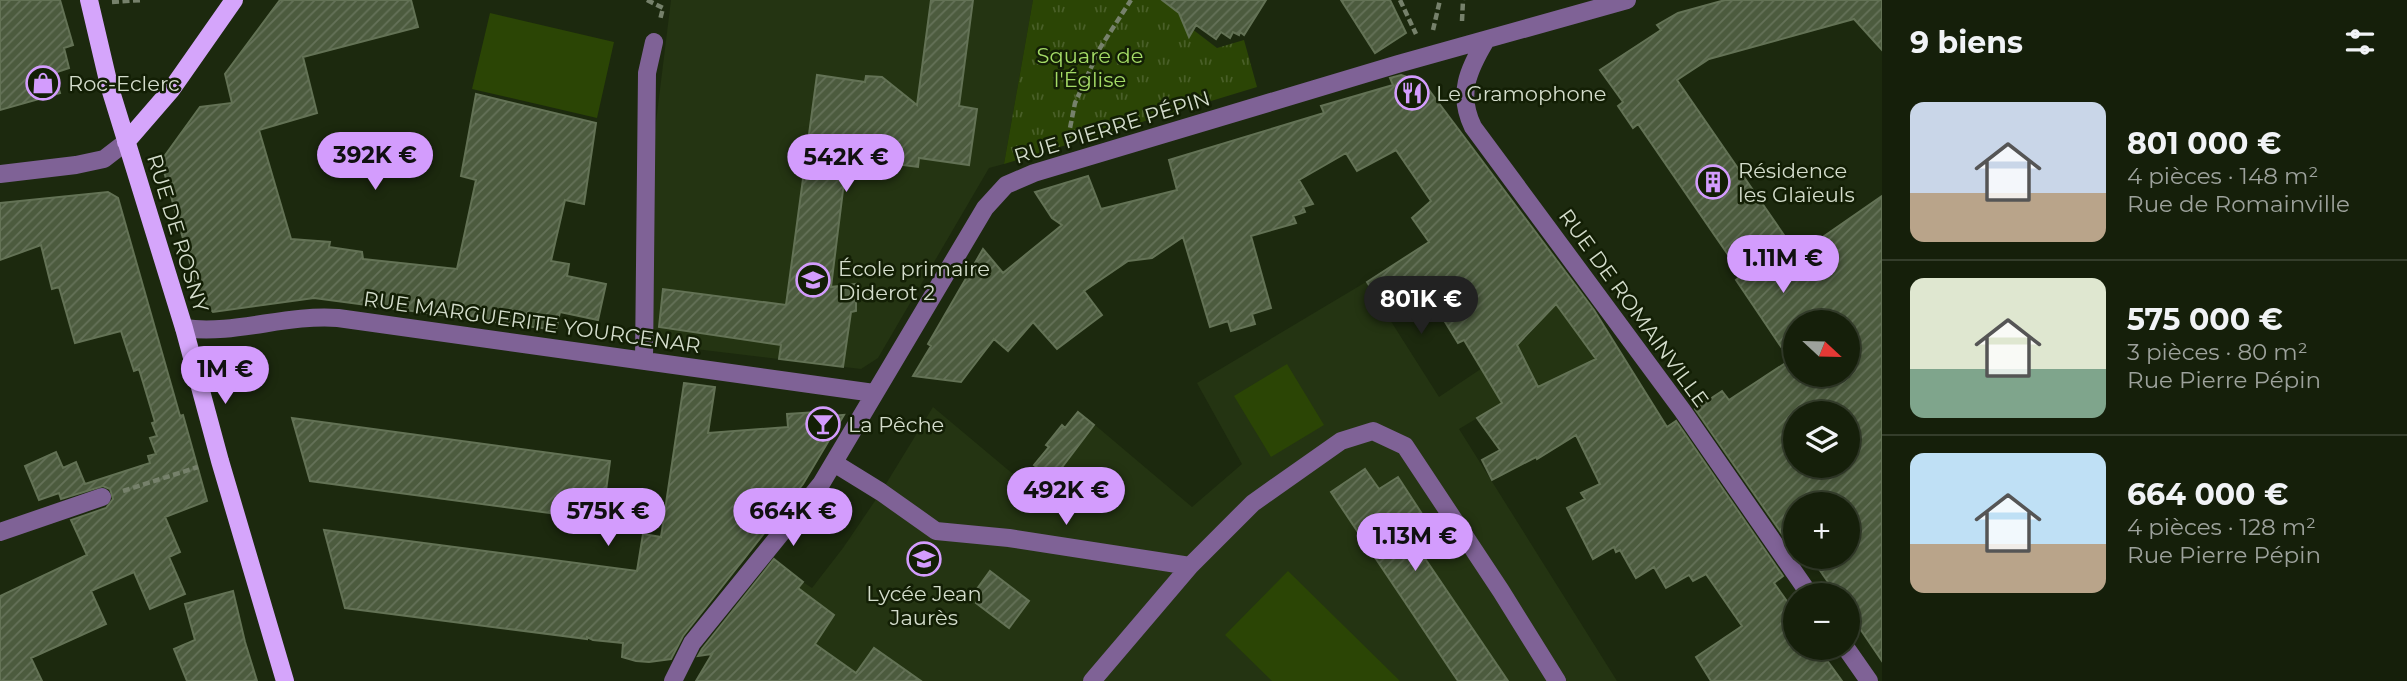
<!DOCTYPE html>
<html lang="fr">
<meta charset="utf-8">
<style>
body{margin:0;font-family:Montserrat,sans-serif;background:#1e2713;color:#f1f3f6;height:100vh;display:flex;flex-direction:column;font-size:26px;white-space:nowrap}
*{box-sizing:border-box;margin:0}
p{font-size:23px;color:#9da29c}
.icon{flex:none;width:38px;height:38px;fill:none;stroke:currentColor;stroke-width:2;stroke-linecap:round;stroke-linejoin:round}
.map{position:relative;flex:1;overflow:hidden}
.side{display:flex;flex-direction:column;background:#151f0a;width:525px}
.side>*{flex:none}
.needle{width:46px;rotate:112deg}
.tools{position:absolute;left:1783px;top:310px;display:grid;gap:14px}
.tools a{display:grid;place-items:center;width:77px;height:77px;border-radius:50%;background:#151f0a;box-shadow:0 4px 10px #0003,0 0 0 2px #343d2b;font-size:35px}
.price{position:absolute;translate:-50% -60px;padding:0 16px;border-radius:24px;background:#d39cfd;color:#111;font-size:23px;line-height:46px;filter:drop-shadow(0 2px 4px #0008)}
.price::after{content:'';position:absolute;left:50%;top:42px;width:21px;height:16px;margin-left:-10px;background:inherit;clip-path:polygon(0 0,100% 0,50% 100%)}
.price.current{background:#222;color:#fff}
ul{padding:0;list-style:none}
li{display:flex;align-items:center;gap:21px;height:175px;padding:0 28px}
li+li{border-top:2px solid #343d2b}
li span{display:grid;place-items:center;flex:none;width:196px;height:140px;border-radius:14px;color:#555}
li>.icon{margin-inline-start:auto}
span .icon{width:84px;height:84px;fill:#fffc;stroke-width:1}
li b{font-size:30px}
h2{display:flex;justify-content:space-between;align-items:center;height:84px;padding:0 28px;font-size:30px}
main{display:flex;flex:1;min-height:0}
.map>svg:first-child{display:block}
</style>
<main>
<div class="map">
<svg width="1882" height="681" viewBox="0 0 1882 681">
<defs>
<pattern id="park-tufts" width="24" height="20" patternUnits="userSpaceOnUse" patternTransform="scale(1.75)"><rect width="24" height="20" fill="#2b4505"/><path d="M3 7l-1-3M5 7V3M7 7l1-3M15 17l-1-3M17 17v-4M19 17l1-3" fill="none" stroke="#495f28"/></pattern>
<pattern id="building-hatch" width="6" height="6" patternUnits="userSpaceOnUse" patternTransform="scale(1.75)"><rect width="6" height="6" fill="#4c5b3e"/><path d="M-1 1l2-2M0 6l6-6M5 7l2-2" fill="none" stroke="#657259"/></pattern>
</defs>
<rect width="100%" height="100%" fill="#1c290e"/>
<path fill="#243412" d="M671 0H1033L1004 164 989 168 878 358 861 369 637 342 645 211Z
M1366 282 1439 397 1524 340 1556 304 1614 350 1538 387 1536 383 1459 429 1617 681H920L874 649 856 673 814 643 797 589 803 582 812 588 843 548 881 492 933 407 1039 496 1095 425 1192 507 1242 464 1197 383Z"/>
<path fill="url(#park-tufts)" d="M1033 0H1174L1183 22 1217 48 1244 40 1257 87 1004 164Z"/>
<path fill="#2b4505" d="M490 13 614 42 597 118 472 89Z
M1287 364 1324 425 1271 457 1234 396Z
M1288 571 1400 681H1272L1225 635Z"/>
<path fill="url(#building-hatch)" stroke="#637255" stroke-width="2" fill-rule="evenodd" d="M0 0H60L73 45 64 48 69 68 54 73 60 93 0 110Z
M280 0H411L418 27 303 57 317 113 259 130 291 239 330 242 329 247 362 252 363 259 457 269 476 180 461 176 476 94 596 123 584 204 565 200 551 261 569 264 567 276 606 284 598 320 560 312 556 330 314 298 213 312 199 295 161 161 200 107 232 103 225 74Z
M931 0H973L959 106 977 109 969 165 919 158 918 167 847 158 831 287 856 284V311L851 312 843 367 779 359 781 345 659 327 663 289 786 305 817 75 865 82 866 76 882 77 917 105Z
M1162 0H1266L1244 35 1240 32 1239 35 1233 32 1230 38 1221 32 1216 39 1196 25 1189 37 1179 13Z
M1341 0H1390L1406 33 1375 53Z
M1725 0H1882V50L1854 19 1709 59 1677 80 1786 238 1807 236 1817 241 1882 196V661L1848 611V595H1837L1810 556H1848V504H1796V554L1695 409 1722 391 1729 400 1790 360 1736 280 1742 275 1638 124 1633 128 1618 106 1623 102 1600 70 1661 30 1657 25 1678 13ZM1796 322H1848V374H1795ZM1796 413H1848V466H1796Z
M1401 75 1423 82 1594 310 1667 427 1676 421 1783 576 1774 583 1796 614V648H1818L1842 681H1711L1696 657 1742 626 1706 574 1693 581 1689 575 1666 588 1654 567 1636 578 1620 550 1616 552 1614 547 1593 559 1567 508 1585 499 1581 493 1600 484 1576 435 1537 459 1536 457 1492 480 1482 460 1500 450 1477 418 1502 403 1464 340 1458 343 1442 317 1437 320 1414 282 1380 303 1367 282 1429 242 1412 218 1431 201 1396 150 1357 171 1346 153 1299 180 1313 204 1303 207 1305 212 1293 216 1296 223 1251 236 1271 308 1252 314 1255 324 1231 331 1228 321 1210 327 1183 237 1152 258 1128 261 1084 291 1102 315 1057 349 1033 322 1008 351 994 339 961 382 913 376 931 346 928 344 983 249 1003 273 1062 225 1052 218 1035 192 1088 176 1101 209 1177 190 1169 160 1324 113 1321 106 1393 85 1390 78ZM1556 304 1596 359 1538 387 1517 345Z
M108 192 118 198 180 416 183 415 207 501 165 517 180 552 169 557 185 594 150 609 134 572 91 591 106 624 31 658 42 681H0V596L87 555 71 520 106 508 113 499 110 489 103 486 61 499 59 493 39 500 25 466 56 452 63 468 76 462 85 484 150 463 148 456 156 454 150 438 157 436 152 423 155 422 139 369 134 371 121 331 75 343 59 287 52 289 41 245 0 260V203Z
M684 383 715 387 708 433 788 427 787 414 817 412V417L844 415 803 484 683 636 671 659 649 662 636 661 622 657 623 643 593 640 587 637V639L345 608 324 530 637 571 643 534 661 537Z
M1078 412 1094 425 1053 479 1034 465 1049 447 1046 445 1062 425 1065 428Z
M292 418 610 461 602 520 310 481Z
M1365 469 1379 489 1398 477 1424 517 1405 529 1508 681H1458L1331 492Z
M774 559 803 582 798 588 834 615 815 644 856 673 874 648 921 681H696L712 654 698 656 702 649Z
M990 571 1029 601 1009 628 976 603 982 594 977 589Z
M233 591 245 642 257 681H187L174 649 195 640 185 604Z"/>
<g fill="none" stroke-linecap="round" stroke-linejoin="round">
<path stroke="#76816b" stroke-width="4.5" stroke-dasharray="7 3.5" stroke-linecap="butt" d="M647 0 663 8 660 20
M1400 0 1416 34
M112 2 142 0
M1462 21 1463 0
M1433 30 1440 0
M1068 138 1075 103 1100 48 1131 0
M123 491 198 467"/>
<path stroke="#7f6296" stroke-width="18" d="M1486 40C1468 70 1457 94 1473 127L1682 410 1810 595
M0 174 76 165 104 159 126 142
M184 328C235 335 286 314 338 318L874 393
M644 361 647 73 654 42
M834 463 881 492 936 531 1009 538 1190 566
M0 532 102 497
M1846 648 1869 681
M673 681 692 643 821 484 985 208 1006 185 1034 173 1398 64 1627 0
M1092 681 1190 566 1253 503 1341 441 1373 431 1405 446 1501 591 1557 681"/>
<path stroke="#d5a5fb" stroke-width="18" d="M89 0 109 85 184 328 220 461 285 681
M126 142 171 90 234 0"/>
</g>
<defs>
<symbol id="shop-ring" viewBox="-11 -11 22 22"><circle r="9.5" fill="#131f05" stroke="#d39cfd" stroke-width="1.5"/><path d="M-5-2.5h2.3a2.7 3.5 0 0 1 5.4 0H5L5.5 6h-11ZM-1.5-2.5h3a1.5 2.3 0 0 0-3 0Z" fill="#d39cfd"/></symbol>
<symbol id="restaurant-ring" viewBox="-11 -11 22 22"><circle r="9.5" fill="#131f05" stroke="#d39cfd" stroke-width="1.5"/><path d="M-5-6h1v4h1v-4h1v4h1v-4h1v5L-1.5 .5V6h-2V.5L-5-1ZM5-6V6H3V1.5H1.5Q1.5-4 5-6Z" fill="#d39cfd"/></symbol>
<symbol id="building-ring" viewBox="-11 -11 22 22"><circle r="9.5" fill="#131f05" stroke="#d39cfd" stroke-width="1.5"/><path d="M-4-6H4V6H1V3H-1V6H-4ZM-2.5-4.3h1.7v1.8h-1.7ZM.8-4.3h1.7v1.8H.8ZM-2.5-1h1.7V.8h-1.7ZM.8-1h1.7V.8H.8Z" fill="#d39cfd"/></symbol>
<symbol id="school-ring" viewBox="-11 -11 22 22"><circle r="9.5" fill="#131f05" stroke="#d39cfd" stroke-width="1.5"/><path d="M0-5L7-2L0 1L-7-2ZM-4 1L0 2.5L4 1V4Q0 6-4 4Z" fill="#d39cfd"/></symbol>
<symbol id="bar-ring" viewBox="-11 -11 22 22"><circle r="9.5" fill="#131f05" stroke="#d39cfd" stroke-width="1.5"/><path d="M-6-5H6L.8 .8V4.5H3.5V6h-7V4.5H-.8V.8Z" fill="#d39cfd"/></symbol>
</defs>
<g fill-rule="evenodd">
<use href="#shop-ring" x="24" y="64" width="38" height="38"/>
<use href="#restaurant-ring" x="1393" y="74" width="38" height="38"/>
<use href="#building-ring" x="1694" y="163" width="38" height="38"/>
<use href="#school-ring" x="794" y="261" width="38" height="38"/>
<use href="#bar-ring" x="804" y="405" width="38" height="38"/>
<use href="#school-ring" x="905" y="540" width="38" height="38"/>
</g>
<g text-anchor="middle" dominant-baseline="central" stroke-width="5" stroke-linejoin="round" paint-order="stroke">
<g font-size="21" fill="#a4db66" stroke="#131f05">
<text x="1090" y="55">Square de<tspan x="1090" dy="24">l'Église</tspan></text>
</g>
<g font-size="21" fill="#d4ddcc" stroke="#131f05" text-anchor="start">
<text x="68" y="83">Roc-Eclerc</text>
<text x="1436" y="93">Le Gramophone</text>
<text x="1738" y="170">Résidence<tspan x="1738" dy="24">les Glaïeuls</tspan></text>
<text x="838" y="268">École primaire<tspan x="838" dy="24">Diderot 2</tspan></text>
<text x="848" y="424">La Pêche</text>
<text x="924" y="593" text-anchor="middle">Lycée Jean<tspan x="924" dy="24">Jaurès</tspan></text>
</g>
<g font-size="21" fill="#d4ddcc" stroke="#131f05">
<text transform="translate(1112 127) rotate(-17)">RUE PIERRE PÉPIN</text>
<text transform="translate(178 233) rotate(73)">RUE DE ROSNY</text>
<text transform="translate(1634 308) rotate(54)">RUE DE ROMAINVILLE</text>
<text transform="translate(532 322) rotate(8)">RUE MARGUERITE YOURCENAR</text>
</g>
</g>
</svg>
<div class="tools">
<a><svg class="needle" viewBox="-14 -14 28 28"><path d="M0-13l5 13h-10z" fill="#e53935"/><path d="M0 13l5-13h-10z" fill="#9da29c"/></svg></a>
<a><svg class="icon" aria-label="layers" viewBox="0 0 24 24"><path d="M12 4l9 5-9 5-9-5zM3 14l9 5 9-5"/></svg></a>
<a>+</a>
<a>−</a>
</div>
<b class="price" style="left:375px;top:192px">392K €</b>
<b class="price" style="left:846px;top:194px">542K €</b>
<b class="price" style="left:1783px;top:295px">1.11M €</b>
<b class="price current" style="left:1421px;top:336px">801K €</b>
<b class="price" style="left:225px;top:406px">1M €</b>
<b class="price" style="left:1066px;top:527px">492K €</b>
<b class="price" style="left:608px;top:548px">575K €</b>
<b class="price" style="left:793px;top:548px">664K €</b>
<b class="price" style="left:1415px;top:573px">1.13M €</b>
</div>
<section class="side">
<h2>9 biens<svg class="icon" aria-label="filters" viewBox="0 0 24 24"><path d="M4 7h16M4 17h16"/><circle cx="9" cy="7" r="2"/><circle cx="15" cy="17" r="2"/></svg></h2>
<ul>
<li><span style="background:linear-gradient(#c9d6e8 65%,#b9a48a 0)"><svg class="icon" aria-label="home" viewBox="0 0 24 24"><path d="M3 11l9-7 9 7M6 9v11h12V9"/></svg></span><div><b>801 000 €</b><p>4 pièces · 148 m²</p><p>Rue de Romainville</p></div></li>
<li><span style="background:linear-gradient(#dfe7d0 65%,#7fa58c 0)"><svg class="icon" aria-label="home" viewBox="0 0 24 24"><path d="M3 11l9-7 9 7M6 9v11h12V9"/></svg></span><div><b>575 000 €</b><p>3 pièces · 80 m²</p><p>Rue Pierre Pépin</p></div></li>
<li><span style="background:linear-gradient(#bfe0f5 65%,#b9a48a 0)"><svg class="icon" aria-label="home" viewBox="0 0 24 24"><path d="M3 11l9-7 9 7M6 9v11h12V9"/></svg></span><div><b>664 000 €</b><p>4 pièces · 128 m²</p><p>Rue Pierre Pépin</p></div></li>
</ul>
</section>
</main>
